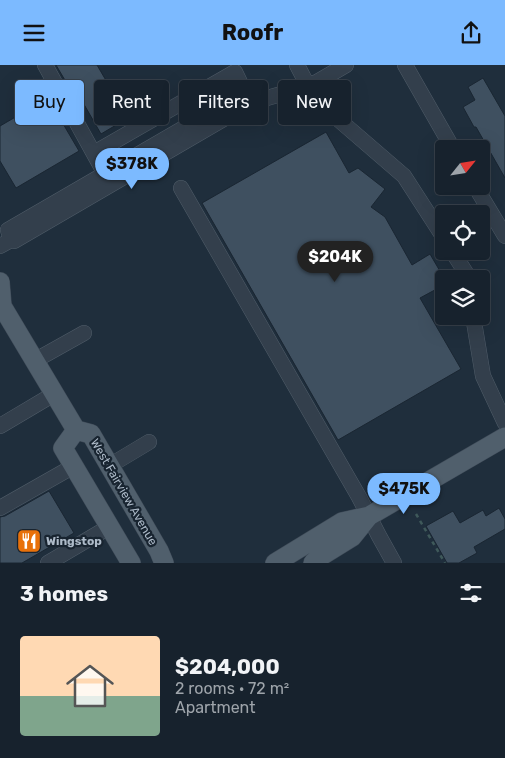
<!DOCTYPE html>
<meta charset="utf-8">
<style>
body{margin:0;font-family:Rubik,sans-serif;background:#202a35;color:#f1f3f6;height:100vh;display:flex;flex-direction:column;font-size:19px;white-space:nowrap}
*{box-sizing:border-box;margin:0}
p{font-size:16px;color:#9ea4aa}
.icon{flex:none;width:28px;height:28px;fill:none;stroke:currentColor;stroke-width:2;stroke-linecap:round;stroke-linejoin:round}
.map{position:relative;height:498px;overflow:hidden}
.drawer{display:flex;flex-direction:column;background:#17222d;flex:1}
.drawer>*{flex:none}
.banner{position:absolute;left:15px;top:15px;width:475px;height:45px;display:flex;gap:10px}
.needle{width:32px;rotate:60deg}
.buttons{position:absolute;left:435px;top:75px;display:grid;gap:10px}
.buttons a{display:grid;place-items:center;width:55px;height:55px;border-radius:5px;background:#17222d;box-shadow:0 5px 20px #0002,0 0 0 1px #363f49;font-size:25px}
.price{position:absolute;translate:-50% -42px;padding:0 11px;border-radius:18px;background:#7cbaff;color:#111;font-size:16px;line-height:32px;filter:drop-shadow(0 1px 2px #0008)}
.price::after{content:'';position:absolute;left:50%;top:30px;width:15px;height:11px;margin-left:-8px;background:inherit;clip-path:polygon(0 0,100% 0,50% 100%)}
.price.active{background:#222;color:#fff}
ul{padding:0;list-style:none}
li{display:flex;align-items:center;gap:15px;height:125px;padding:0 20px}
li span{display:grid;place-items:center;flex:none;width:140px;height:100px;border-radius:5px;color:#555}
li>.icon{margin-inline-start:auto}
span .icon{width:60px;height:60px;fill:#fffc;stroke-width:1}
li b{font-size:21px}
h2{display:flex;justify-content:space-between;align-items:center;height:60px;padding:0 20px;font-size:21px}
.pill{padding:0 18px;border-radius:5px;background:#17222d;box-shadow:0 5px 20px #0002,0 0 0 1px #363f49;font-size:18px;line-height:45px}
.pill.active{background:#7cbaff;color:#111}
header{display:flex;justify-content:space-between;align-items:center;height:65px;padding:0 20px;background:#7cbaff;color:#111;font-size:22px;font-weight:700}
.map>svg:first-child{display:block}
</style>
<header><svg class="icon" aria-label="menu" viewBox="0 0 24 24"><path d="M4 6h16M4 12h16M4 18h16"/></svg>Roofr<svg class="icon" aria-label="share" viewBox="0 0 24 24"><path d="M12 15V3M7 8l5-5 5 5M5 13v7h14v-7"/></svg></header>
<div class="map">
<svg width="505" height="498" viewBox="0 0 505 498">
<rect width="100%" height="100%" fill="#1f2e3c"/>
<path fill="#3f5060" stroke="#1a2632" d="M56 0H97L128 53 101 69 70 15 66 17Z
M483 13 505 51V113L476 62H474L463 42 475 35 468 22Z
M48 33 79 86 16 123 0 96V61Z
M326 67 349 108 358 103 385 124 371 142 385 152 412 200 430 189 444 213V220L420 233 461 304 338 375 202 138Z
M49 426 74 468 22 498H0V452L5 451Z
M499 443 505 454V464L474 482 477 488 459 498H447L426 461 453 446 460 458 483 445 486 451Z"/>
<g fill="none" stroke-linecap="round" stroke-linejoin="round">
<defs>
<path id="minor" d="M45 0 105 109
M297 0 308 21
M405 0 453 84
M302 23 404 111 444 173
M94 88 235 7 250 38
M475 121 505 171
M181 123 359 432 379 471 394 498
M11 175 8 165 227 38 239 41 302 23 317 17 346 0
M0 181 11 175 14 176 232 49 239 41
M452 186 466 208 467 214
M473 251 483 311 505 358
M34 296 84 268
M0 361 54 329
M109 401 149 377
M0 443 74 401
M48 498 109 462"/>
<path id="major" d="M0 217 2 241 76 365 91 369 159 486 164 498
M76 365 63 383 131 498
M275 498 342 457 369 451 505 372
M313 498 318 493 352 472 369 451"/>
</defs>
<use href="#minor" stroke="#505d69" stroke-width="16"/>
<use href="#major" stroke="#3f4b58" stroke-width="20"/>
<path stroke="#3f595a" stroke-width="2.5" stroke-dasharray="4 4" stroke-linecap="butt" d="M416 449 445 498"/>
<use href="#minor" stroke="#333f4c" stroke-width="15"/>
<use href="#major" stroke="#505f6c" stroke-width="19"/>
</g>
<defs>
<symbol id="restaurant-square" viewBox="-11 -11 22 22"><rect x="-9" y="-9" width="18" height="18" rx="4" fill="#e8710a" stroke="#182430"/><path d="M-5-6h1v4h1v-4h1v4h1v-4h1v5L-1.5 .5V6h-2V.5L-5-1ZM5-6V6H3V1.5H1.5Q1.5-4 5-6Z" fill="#fff"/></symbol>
</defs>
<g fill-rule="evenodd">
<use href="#restaurant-square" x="15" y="462" width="28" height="28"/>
</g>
<g text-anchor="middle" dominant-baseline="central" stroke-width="4.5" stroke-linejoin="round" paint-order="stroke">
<g font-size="12" fill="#adbac8" stroke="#182430">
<text transform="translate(124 427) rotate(60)">West Fairview Avenue</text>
</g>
<g font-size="12" font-weight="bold" fill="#adbac8" stroke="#182430" text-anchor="start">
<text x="46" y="476">Wingstop</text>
</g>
</g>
</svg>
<div class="buttons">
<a><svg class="needle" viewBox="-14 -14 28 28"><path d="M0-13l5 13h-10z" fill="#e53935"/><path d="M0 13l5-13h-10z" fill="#9ea4aa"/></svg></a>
<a><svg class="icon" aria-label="locate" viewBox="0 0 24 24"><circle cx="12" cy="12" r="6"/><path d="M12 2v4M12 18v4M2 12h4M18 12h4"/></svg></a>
<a><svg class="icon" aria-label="layers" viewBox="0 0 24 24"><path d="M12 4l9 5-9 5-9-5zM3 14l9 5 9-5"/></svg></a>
</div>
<b class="price" style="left:132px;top:125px">$378K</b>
<b class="price active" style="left:335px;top:218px">$204K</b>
<b class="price" style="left:404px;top:450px">$475K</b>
<div class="banner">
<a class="pill active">Buy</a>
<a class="pill">Rent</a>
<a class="pill">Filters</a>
<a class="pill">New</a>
</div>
</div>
<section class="drawer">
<h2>3 homes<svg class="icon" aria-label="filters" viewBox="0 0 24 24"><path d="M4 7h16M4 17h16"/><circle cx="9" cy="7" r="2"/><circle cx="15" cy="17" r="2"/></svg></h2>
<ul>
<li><span style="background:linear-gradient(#ffd9b3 60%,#7fa58c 0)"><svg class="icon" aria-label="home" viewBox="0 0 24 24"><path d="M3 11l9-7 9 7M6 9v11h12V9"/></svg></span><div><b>$204,000</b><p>2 rooms · 72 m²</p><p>Apartment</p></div></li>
</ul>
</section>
